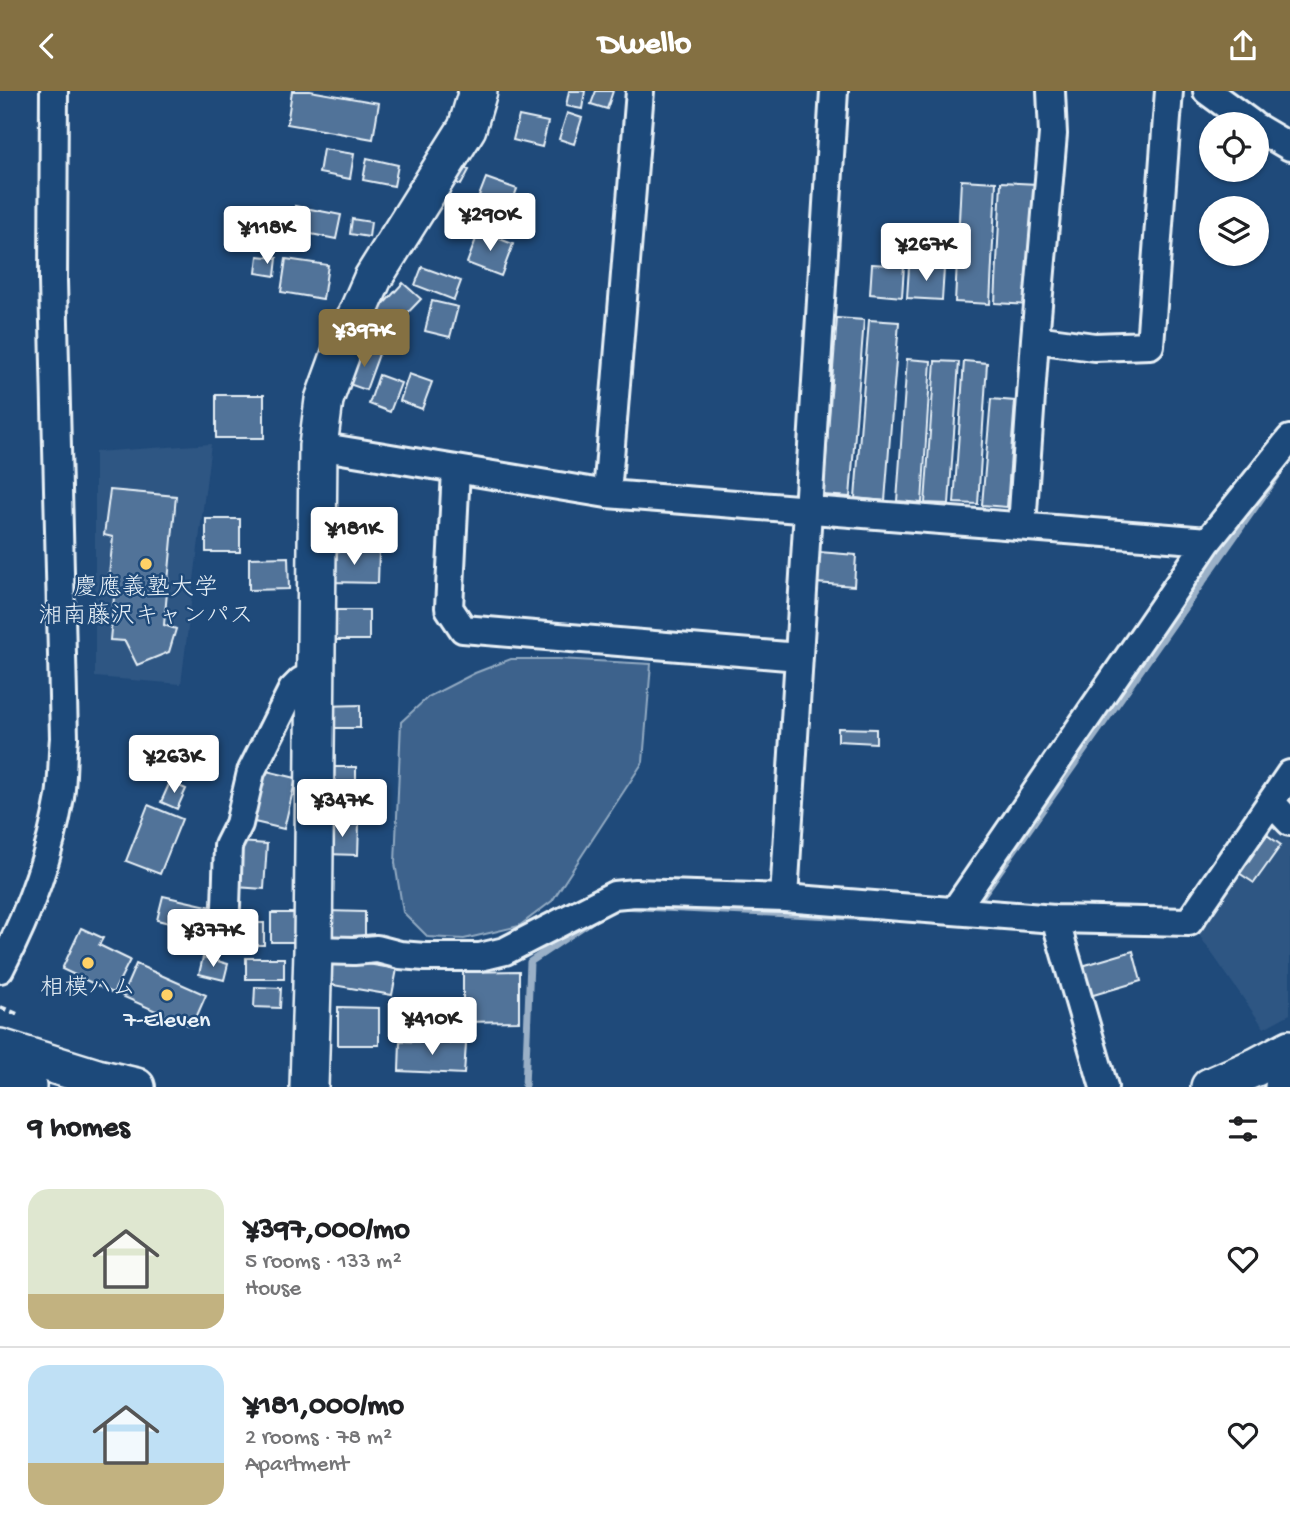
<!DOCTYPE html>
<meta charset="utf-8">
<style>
body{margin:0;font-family:"Gochi Hand","Klee One",sans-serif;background:#f6f6f6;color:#202124;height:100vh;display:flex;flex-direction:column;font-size:26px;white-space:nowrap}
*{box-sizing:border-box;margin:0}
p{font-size:23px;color:#757577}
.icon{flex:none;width:38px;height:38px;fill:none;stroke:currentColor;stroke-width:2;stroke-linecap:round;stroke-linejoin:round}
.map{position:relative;height:996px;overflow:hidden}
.drawer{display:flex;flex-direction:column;background:#fff;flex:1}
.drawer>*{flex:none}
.controls{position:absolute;left:1199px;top:21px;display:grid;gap:14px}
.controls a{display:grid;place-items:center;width:70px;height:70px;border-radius:50%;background:#fff;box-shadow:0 2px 5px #0004;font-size:35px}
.price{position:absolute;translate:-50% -60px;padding:0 16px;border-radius:7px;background:#fff;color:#222;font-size:23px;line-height:46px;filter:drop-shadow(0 2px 4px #0008)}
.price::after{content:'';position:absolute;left:50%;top:42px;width:21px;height:16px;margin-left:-10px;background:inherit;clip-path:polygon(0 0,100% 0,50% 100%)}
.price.on{background:#847042;color:#fff}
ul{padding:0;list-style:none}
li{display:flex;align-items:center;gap:21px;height:175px;padding:0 28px}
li+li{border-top:2px solid #e0e0e0}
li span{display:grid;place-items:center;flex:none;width:196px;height:140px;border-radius:21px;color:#555}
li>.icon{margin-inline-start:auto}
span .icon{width:84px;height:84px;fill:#fffc;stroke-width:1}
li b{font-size:30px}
h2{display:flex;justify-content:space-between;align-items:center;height:84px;padding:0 28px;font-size:30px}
header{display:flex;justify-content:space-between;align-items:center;height:91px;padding:0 28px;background:#847042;color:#fff;font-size:32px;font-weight:700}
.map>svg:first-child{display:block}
</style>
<header><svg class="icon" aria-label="back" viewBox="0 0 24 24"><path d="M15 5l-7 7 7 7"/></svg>Dwello<svg class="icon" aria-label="share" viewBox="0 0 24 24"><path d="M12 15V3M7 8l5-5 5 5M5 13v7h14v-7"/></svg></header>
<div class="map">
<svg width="1290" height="996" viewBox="0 0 1290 996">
<rect width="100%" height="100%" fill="#1f4a7a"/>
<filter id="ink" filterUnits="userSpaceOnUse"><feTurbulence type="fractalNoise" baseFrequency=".0143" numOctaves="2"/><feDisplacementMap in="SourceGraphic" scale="14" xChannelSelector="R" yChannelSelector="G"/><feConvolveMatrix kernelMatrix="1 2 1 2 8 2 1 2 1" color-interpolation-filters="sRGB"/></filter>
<g filter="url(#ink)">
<path fill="#2e5683" d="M211 353 181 593 95 586V361Z
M1265 733H1277L1290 749V923L1264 937 1197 841Z"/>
<path fill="#3c628c" stroke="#92aac2" stroke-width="2" d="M511 568H558L651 573 643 671 552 810 519 835 464 848 428 846 403 821 395 772 401 631 428 606 475 582Z"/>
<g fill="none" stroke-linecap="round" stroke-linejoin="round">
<path stroke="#9ab0c7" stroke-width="7" d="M620 815 874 827
M975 815 1280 381
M525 996 530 871 597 826"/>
</g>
<path fill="#517399" stroke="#e8f1f8" stroke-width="2" d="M292 0H310L379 12 373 48 287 33Z
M569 0H585L582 18 566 15Z
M596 0H613L607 18 591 13Z
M567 22 582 27 574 53 559 48Z
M519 25 548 31 542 56 513 49Z
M323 58 354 63 350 88 319 82Z
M367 67 398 74 394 95 363 89Z
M455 73 469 79 461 94 448 88Z
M486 87 517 98 507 124 476 113Z
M961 89 996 91 990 213 955 211Z
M1001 91 1038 93 1032 214 995 212Z
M295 115 341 124 336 148 291 139Z
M352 128 371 131 369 146 350 143Z
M479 140 513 153 501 185 467 172Z
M258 165 277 167 275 185 256 182Z
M286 168 328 174 323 208 281 201Z
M872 173 904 175 902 206 870 203Z
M422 176 461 190 454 209 415 194Z
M909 176 944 178 942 209 907 207Z
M403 192 421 208 395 235 378 219Z
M432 210 458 216 450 246 425 240Z
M837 227 864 229 850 406 823 404Z
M869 229 899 231 885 410 855 407Z
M363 257 379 263 366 299 349 293Z
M907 268 931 270 922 412 897 410Z
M935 270 959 271 949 413 925 412Z
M964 270 987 272 978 413 954 412Z
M409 283 432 291 422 318 400 310Z
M379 284 401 292 390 321 369 313Z
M216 304H264V347H216Z
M991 308 1015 310 1007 416 982 414Z
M110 399 176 405 164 534 176 538 169 561 137 574 125 550 110 549 115 495 108 493 113 446 104 444Z
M206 428H240V461H206Z
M331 460 379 461 378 492 330 491Z
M819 461 856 464 854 495 816 492Z
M288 466 289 498 249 499V467Z
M330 519H369V549H330Z
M360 614V637H324L323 615Z
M838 637 876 638V652L838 650Z
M324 676H356V703H324Z
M258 678 296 687 284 738 246 729Z
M170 691 186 698 177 718 161 711Z
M148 714 182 728 160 783 126 770Z
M326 732 359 733 358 764 325 763Z
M1267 744 1281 754 1254 792 1239 782Z
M239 751 267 753 264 798 236 796Z
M163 805 212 816 206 841 157 829Z
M326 820 365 821V846H325Z
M271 822H294V851H271Z
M249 832H264V854H249Z
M81 837 103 847 99 854 130 869 113 902 62 878Z
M1133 860 1141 890 1090 905 1082 875Z
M203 866 228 873 224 889 199 883Z
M246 867H284V888H246Z
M332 867 397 878 392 904 327 893Z
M136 873 206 904 192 936 122 905Z
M519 880V930L463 931V881Z
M255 896 281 897 280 917 254 916Z
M397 912 436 913 435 941 395 939Z
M338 916 379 917V954H338Z
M400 950 466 953 464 983 399 980Z"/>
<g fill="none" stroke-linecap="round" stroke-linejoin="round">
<defs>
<path id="street" d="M1207 0 1252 33
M1256 36 1290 56
M1035 248 1094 256 1150 254 1169 0
M318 355 607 403 1208 450
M456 379 449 517 463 538 799 566
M607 403 640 0
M1022 435 1035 248 1053 43 1051 0
M1271 711 1290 731
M784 807 834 0
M955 819 1208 450 1290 348
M1055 828 1104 996
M225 845 228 755 239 733 251 681 292 599 301 590 316 582
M313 859 354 860 377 858 400 864 425 866H480L505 860 614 804 635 802 784 807 1055 828 1189 831 1290 683
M0 878C28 824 50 766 60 706 63 687 62 666 64 647L53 190 54 0"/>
<path id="secondary" d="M0 957 97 987 136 996
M0 988 27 996
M309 996 313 859 318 355 324 309 345 251 373 187 467 37 478 0
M1210 996 1256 976 1290 958
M1284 996 1290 993"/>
</defs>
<use href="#street" stroke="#e8f1f8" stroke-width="32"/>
<use href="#secondary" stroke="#e8f1f8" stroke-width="42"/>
<path stroke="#e8f1f8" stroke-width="4.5" stroke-dasharray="7 5" stroke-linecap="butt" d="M0 916 17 923"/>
<use href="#street" stroke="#1f4a7a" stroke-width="26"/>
<use href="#secondary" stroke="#1f4a7a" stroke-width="37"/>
</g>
</g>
<g fill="#ffd166" stroke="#1f4a7a" stroke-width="2.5">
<circle cx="146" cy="473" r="7"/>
<circle cx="88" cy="872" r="7"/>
<circle cx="167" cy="904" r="7"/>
</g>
<g text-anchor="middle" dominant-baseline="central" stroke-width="5" stroke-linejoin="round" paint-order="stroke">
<g font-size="24" fill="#e8f1f8" stroke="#1f4a7a">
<text x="146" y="498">慶應義塾大学<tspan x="146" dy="28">湘南藤沢キャンパス</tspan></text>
<text x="88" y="898">相模ハム</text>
<text x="167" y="930">7-Eleven</text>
</g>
</g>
</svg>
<div class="controls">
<a><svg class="icon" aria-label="locate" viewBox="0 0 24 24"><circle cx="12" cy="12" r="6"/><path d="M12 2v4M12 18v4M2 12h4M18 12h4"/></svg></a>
<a><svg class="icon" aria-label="layers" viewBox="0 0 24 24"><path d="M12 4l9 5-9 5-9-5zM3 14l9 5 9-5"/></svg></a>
</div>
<b class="price" style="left:490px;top:162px">¥290K</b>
<b class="price" style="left:267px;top:175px">¥118K</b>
<b class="price" style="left:926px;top:192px">¥267K</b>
<b class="price on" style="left:364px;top:278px">¥397K</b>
<b class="price" style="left:354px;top:476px">¥181K</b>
<b class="price" style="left:174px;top:704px">¥263K</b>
<b class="price" style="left:342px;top:748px">¥347K</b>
<b class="price" style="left:213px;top:878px">¥377K</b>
<b class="price" style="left:432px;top:966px">¥410K</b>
</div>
<section class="drawer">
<h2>9 homes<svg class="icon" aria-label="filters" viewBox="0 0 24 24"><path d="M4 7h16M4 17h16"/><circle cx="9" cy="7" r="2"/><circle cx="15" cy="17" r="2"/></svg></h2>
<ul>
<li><span style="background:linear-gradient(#dfe7d0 75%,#c2b280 0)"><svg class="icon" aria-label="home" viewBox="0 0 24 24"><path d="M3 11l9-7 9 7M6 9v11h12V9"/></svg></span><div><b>¥397,000/mo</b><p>5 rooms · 133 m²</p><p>House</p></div><svg class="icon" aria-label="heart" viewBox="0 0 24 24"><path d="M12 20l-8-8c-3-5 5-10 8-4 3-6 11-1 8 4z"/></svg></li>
<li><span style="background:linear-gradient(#bfe0f5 70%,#c2b280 0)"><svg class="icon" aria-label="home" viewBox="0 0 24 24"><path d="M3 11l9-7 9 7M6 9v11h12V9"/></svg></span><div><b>¥181,000/mo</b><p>2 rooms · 78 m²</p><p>Apartment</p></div><svg class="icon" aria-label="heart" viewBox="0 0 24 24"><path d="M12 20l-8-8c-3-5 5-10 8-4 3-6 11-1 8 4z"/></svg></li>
</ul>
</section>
